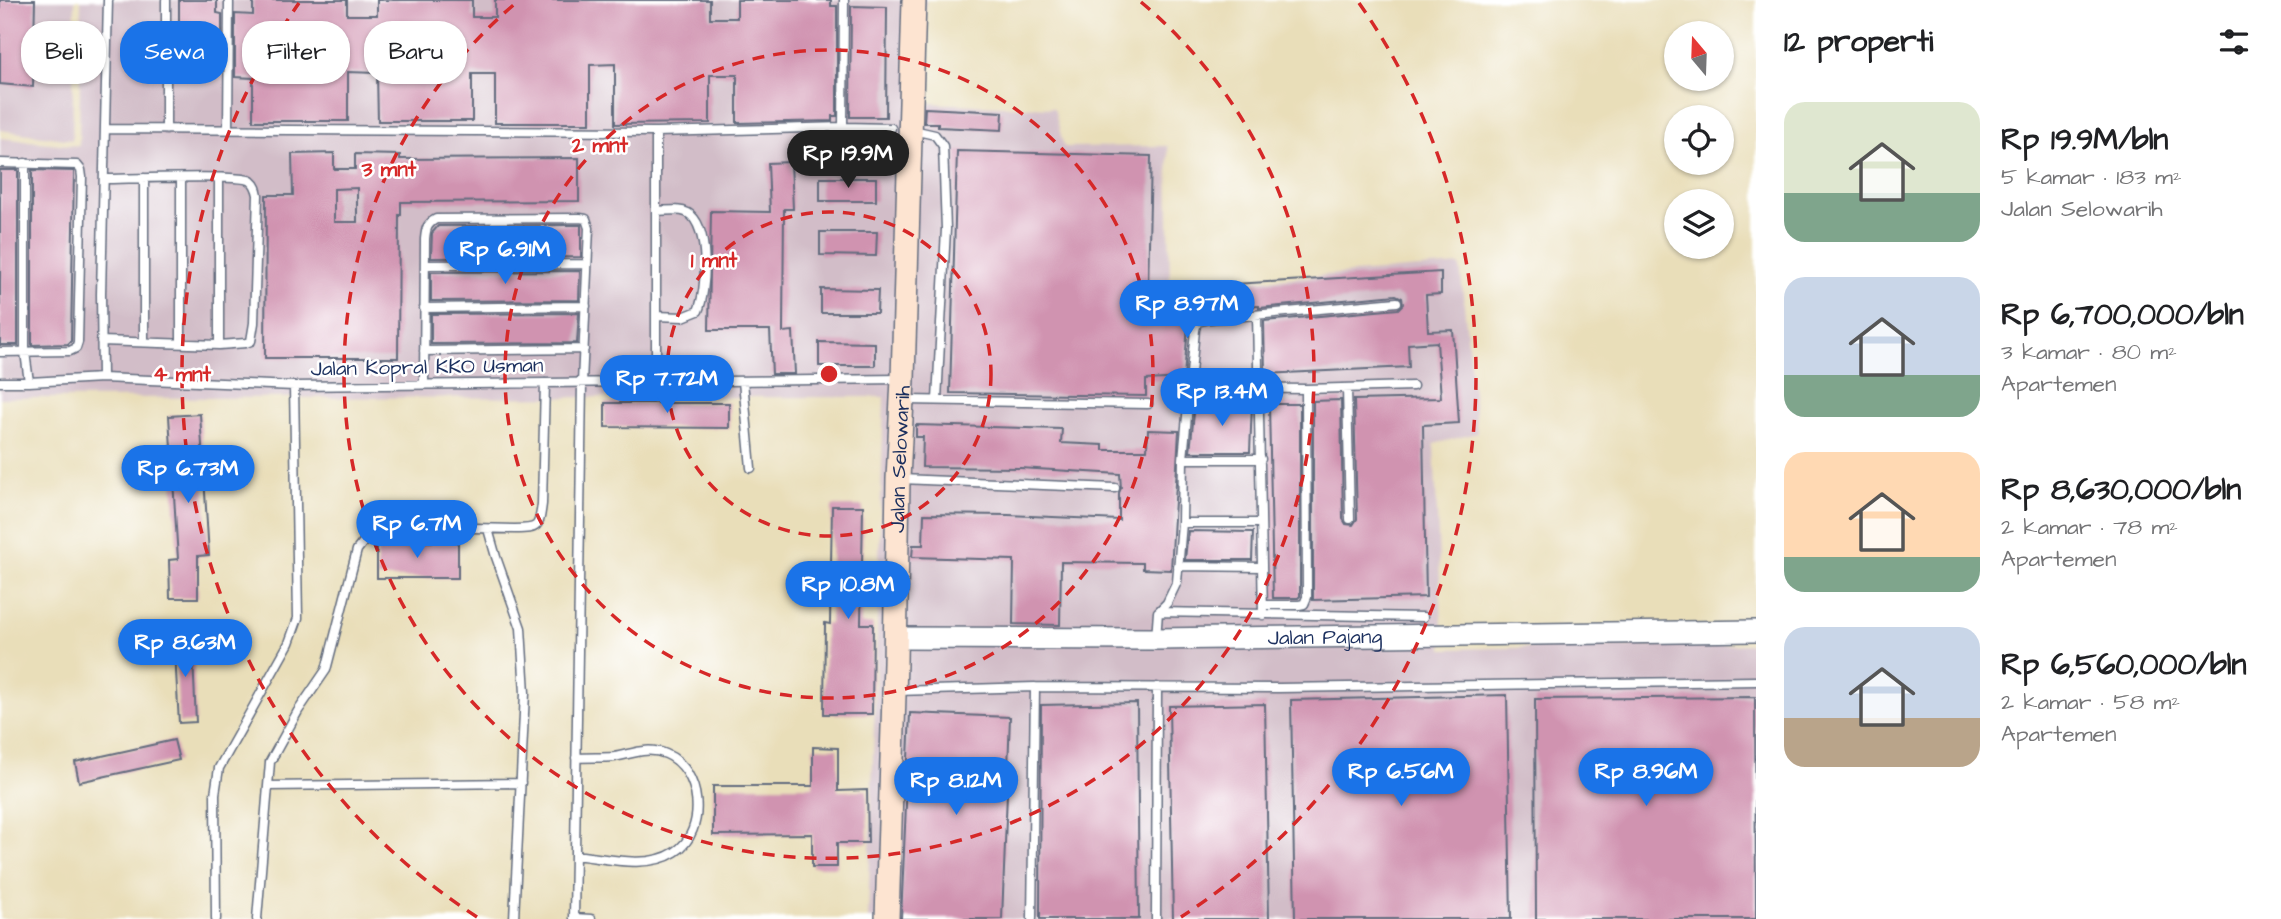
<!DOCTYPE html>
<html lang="id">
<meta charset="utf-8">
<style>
body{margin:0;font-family:"Architects Daughter",sans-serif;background:#f6f6f6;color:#202124;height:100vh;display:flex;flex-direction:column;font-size:26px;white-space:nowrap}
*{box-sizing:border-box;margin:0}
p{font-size:23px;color:#757577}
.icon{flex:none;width:38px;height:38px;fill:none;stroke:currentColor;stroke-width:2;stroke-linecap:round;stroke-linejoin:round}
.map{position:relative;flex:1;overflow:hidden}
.side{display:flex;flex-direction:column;background:#fff;width:525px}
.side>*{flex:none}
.banner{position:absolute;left:21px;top:21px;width:665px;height:63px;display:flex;gap:14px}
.needle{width:46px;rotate:341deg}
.controls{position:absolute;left:1664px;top:21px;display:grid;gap:14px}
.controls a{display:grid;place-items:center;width:70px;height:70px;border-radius:50%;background:#fff;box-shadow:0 2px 5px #0004;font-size:35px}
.price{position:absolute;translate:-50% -60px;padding:0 16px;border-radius:24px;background:#1a73e8;color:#fff;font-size:23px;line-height:46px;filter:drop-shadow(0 2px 4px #0008)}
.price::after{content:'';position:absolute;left:50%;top:42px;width:21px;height:16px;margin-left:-10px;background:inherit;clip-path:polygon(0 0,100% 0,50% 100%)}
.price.on{background:#222;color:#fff}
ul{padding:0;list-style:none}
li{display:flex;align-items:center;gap:21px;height:175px;padding:0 28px}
li span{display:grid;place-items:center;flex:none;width:196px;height:140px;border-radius:21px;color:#555}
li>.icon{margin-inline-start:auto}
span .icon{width:84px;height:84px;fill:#fffc;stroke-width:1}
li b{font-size:30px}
h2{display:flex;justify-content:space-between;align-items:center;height:84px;padding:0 28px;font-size:30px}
.tag{padding:0 24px;border-radius:28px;background:#fff;box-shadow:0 2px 5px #0004;font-size:24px;line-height:63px}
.tag.on{background:#1a73e8;color:#fff}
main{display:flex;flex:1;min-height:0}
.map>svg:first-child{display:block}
</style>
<main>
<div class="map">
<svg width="1756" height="919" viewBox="0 0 1756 919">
<rect width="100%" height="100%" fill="#fff"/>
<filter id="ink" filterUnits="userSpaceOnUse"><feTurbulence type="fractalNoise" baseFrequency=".0143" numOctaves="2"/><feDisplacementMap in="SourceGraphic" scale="14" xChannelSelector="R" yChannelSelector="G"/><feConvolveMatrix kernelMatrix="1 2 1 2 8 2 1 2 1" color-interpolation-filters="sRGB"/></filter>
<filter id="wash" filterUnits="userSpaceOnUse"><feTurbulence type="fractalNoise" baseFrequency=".00686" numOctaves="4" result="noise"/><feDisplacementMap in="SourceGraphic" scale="28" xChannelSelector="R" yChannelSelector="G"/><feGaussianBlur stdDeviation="1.57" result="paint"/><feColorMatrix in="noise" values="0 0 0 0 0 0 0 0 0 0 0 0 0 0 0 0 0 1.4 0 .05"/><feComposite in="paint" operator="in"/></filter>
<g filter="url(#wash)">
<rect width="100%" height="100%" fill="#e9deb9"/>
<path fill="#d2bdc8" d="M0 0H75L72 140 0 130Z
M81 0H926L922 103 1054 108 1064 147 1168 146 1170 287 1460 265 1477 433 1434 444 1443 649 1756 644V919H868L884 397 0 398V138L79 146Z"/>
<g id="blocks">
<path fill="#d093b0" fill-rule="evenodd" d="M0 0H35L33 87 0 84Z
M179 0H217V13L222 14V40L179 41Z
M253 0H347V15H377V0H472V17H495V0H710V18H737V0H831V6H837V116H832V121L737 123V75H710V123L615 124V64L590 65V123H495V74H472V121H378L377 73 348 72V121H253V78L235 77V14L253 15Z
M851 6 887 7 886 117H850Z
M925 108 1003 112 1002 130 938 127V123H924Z
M957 151 1151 156 1148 289 1441 272V294L1426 295 1428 331 1453 330 1459 423 1423 425 1426 597 1313 600V401L1341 400 1343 519 1346 524 1353 525 1357 519 1354 400 1441 398 1437 342 1408 344 1409 367 1265 374 1264 321 1398 309 1403 304 1402 298 1396 295 1259 308V306L1189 310 1184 378 1146 380V396L950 393Z
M334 153V169H355V154L400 155V159L579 158V201L401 202V215H399L398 358H265L266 195H293L292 154ZM357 188V222H334V189Z
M791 162 793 209H784L783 332 793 331 795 374H772L770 330H709L711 211 770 212 768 163Z
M0 170H18V345H0Z
M32 170 74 171 71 341 68 344 32 345Z
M820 178H876V201H820Z
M567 225H581V257L431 258 432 233 438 226Z
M820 232H877L876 256 820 255Z
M580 271 579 300 431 301V272Z
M821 289 878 290 877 313H821Z
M579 313 577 343 431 344V314Z
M819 342 875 343V366H819Z
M605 403H729V428L605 427Z
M1195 403 1252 404 1250 452H1190Z
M1269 404H1300V596L1298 598H1273Z
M200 414 209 555 198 556V598H170L169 560 178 559 169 416Z
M916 425 1062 429 1061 443 1103 445V450H1147L1148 430 1179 431 1171 570 1143 569V563L1061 562 1060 625 1013 624 1014 560 912 557 913 545H923L924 514 1008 515 1119 520V493L1121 488 1120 474 1020 468 922 467 923 437H916Z
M832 506H863L861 624H873L872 714H824L825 623 830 624Z
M1188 531 1253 532 1252 560H1185Z
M377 541 458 542V578H377Z
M192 636 196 722 179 723 174 637Z
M1507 695 1511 919H1295L1291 700Z
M1755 697 1756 919H1536L1535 699Z
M1137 703 1139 919H1040L1041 705Z
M1265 704 1269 919H1173L1169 706Z
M910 713 1010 717 1002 919H901Z
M174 740 179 760 79 782 75 762Z
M813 747 838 748V791L867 790 868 843H837V867H812V834L713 835V786H813Z"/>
</g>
</g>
<g filter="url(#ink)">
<use href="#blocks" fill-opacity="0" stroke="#636c7e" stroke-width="2"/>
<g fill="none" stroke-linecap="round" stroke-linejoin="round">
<defs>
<path id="service" d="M108 0 101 294 102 378 294 386
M843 127 844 0
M106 129 656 132 843 127 891 128
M166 130V0
M228 130 229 0
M913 130 935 135 943 146 946 229 937 400
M0 163 77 165 81 170 82 177 78 342 76 348 70 351 0 352
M25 163V352L29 382
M144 178V342
M219 178V345
M425 265 587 264
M424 308 586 306
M1257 315 1263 615
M656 316 683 317 698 311C707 291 710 226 688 213 679 208 667 211 656 211
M101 341 219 345 246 343 251 341 254 323 258 195C257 190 256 185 251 181 240 174 125 179 104 179
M181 343V178
M424 351 584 349
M743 381 751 468
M0 382H29L102 378
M656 382V132
M424 384 425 239C426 228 427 224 436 219L580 218 586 219 589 228 582 383 574 919
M1191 388 1306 389 1413 386
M1347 388 1350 519
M906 400 1148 404
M1183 459H1261
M901 479 1115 488
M1182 523H1261
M488 529 496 557 521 628 525 693 514 919
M1178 566 1262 567
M1263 605H1299L1304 604 1307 597 1306 389
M1158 612 1423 617
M1156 639 1158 612 1167 603 1177 582 1182 523 1183 459 1195 330 1197 322 1210 319 1397 302
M897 691 1035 687 1279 688 1756 681
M268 786 521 783
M575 855C604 858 648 870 675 852 708 831 702 769 666 754 647 746 632 754 614 757 602 758 589 757 576 758
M574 918 591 919
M216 919 215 794 219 768 289 643 298 618 294 386 900 379
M257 919 270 762 298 711 326 670 357 550 372 531 392 526 515 529C539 529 539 527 542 504L545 383
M1032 919 1035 687
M1156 919 1157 687"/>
<g id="tertiary">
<path id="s1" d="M895 638 1156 639 1756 631"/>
</g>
<g id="secondary">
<path id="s2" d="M887 919 895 663 898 479 903 379 914 0"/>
</g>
</defs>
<use href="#service" stroke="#636c7e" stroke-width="11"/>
<use href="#tertiary" stroke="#636c7e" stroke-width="24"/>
<use href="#secondary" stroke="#636c7e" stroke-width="26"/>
<use href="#service" stroke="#fff" stroke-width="8"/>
<use href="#tertiary" stroke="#fff" stroke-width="21"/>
<use href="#secondary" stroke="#fde4d1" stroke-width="23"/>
</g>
</g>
<g fill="none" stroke="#d62828" stroke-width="3.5" stroke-dasharray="12 9">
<circle cx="829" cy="374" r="162"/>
<circle cx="829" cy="374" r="324"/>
<path d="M1141 2A485 485 0 1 1 517 2"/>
<path d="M477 917A647 647 0 0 1 299 3M1359 3A647 647 0 0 1 1181 917"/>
</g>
<g text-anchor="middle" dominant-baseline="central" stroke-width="5" stroke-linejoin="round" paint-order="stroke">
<g font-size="21" fill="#1b2f5e" stroke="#fff">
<text transform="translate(427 367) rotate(-1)">Jalan Kopral KKO Usman</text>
<text stroke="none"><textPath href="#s2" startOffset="460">Jalan Selowarih</textPath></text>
<text stroke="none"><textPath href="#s1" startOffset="430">Jalan Pajang</textPath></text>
</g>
</g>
<circle cx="829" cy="374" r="10" fill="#d62828" stroke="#fff" stroke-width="3.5"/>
<g font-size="21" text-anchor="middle" font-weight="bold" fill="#d62828" stroke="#fff" stroke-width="5" stroke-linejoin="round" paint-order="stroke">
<text x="600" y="152">2 mnt</text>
<text x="389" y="176">3 mnt</text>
<text x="714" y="267">1 mnt</text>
<text x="182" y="381">4 mnt</text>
</g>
</svg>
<div class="controls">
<a><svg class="needle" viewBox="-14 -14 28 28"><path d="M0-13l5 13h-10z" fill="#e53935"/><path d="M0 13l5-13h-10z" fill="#757577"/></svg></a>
<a><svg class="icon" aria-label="locate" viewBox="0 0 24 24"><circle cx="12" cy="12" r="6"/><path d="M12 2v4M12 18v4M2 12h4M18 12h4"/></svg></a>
<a><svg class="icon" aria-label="layers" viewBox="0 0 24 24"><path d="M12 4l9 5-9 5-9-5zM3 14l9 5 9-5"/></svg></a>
</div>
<b class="price on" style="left:848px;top:190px">Rp 19.9M</b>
<b class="price" style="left:505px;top:286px">Rp 6.91M</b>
<b class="price" style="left:1187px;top:340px">Rp 8.97M</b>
<b class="price" style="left:667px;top:415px">Rp 7.72M</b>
<b class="price" style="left:1222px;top:428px">Rp 13.4M</b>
<b class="price" style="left:188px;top:505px">Rp 6.73M</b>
<b class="price" style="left:417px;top:560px">Rp 6.7M</b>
<b class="price" style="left:848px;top:621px">Rp 10.8M</b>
<b class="price" style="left:185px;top:679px">Rp 8.63M</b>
<b class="price" style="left:1401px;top:808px">Rp 6.56M</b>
<b class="price" style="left:1646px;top:808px">Rp 8.96M</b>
<b class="price" style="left:956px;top:817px">Rp 8.12M</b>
<div class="banner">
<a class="tag">Beli</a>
<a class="tag on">Sewa</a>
<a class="tag">Filter</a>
<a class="tag">Baru</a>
</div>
</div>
<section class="side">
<h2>12 properti<svg class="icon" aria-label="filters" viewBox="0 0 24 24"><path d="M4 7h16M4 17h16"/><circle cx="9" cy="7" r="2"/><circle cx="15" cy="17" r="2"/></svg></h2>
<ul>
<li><span style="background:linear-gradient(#dfe7d0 65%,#7fa58c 0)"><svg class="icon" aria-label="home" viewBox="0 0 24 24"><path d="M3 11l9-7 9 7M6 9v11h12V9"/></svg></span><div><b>Rp 19.9M/bln</b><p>5 kamar · 183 m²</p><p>Jalan Selowarih</p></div></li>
<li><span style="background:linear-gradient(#c9d6e8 70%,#7fa58c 0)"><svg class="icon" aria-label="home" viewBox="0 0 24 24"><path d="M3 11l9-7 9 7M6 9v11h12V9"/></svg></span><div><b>Rp 6,700,000/bln</b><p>3 kamar · 80 m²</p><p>Apartemen</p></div></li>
<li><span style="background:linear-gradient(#ffd9b3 75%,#7fa58c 0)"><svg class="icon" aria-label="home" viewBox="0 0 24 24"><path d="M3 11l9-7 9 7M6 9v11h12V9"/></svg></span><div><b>Rp 8,630,000/bln</b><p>2 kamar · 78 m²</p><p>Apartemen</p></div></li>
<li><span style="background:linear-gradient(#c9d6e8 65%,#b9a48a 0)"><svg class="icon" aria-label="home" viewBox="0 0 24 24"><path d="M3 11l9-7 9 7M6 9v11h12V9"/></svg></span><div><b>Rp 6,560,000/bln</b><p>2 kamar · 58 m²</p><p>Apartemen</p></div></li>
</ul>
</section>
</main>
